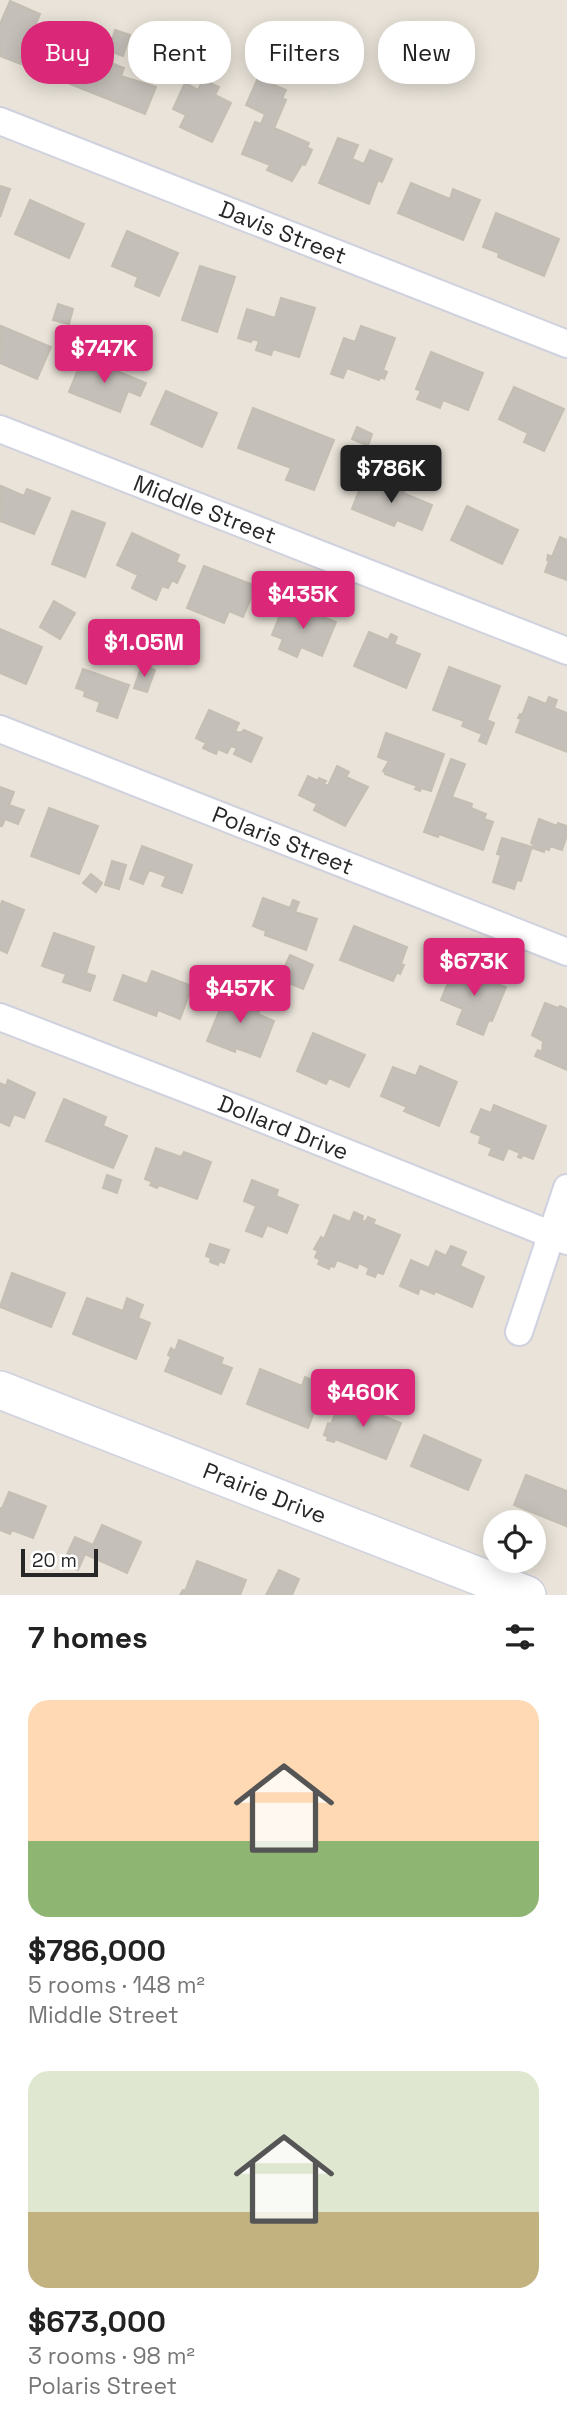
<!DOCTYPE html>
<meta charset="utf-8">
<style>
body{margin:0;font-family:"Space Grotesk",sans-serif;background:#f2f2f2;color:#222;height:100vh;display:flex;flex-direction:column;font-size:26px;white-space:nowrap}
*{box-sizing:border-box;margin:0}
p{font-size:23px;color:#767676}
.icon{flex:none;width:38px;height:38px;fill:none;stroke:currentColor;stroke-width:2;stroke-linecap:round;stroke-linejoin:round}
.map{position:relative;height:1595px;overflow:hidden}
.drawer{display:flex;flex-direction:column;background:#fff;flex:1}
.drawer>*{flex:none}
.hud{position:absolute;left:21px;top:21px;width:525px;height:63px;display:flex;gap:14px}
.buttons{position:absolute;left:483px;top:1510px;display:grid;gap:14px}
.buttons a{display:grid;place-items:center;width:63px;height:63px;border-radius:50%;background:#fff;box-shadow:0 4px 18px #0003;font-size:35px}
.scale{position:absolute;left:21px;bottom:18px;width:77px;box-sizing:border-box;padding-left:7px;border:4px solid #272727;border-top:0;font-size:19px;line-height:24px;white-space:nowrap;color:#272727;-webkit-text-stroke:5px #fff;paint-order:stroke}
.price{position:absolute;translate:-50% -60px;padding:0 16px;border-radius:7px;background:#db2777;color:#fff;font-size:23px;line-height:46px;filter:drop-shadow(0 2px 4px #0008)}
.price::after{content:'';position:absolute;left:50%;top:42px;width:21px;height:16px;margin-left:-10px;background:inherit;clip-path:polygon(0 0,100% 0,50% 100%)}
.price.active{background:#222;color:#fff}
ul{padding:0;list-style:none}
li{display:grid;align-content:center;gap:14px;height:371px;padding:0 28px}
li span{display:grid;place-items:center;height:217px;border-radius:21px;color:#555}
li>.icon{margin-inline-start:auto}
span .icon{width:126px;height:126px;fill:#fffc;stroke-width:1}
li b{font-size:30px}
h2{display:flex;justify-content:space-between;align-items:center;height:84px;padding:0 28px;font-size:30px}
.chip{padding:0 24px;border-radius:28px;background:#fff;box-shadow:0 4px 18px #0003;font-size:24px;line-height:63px}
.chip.active{background:#db2777;color:#fff}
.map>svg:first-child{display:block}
</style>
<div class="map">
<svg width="567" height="1595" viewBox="0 0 567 1595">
<rect width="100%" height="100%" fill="#e9e3d9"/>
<path fill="#c4bfb9" stroke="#c4beb3" stroke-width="2" d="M10 1 40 14 34 28 41 30 26 66 0 56V24Z
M115 30 130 35 123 56 109 51Z
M82 51 124 68 121 76 156 87 145 114 70 84 72 79 63 76 71 56 79 59Z
M258 78 286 90 282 98 286 100 274 128 309 143 307 147 312 150 305 165 302 164 292 181 267 170 270 165 242 154 255 122 261 124 265 114 246 105Z
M203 80 219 87 215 95 231 103 212 142 180 127 186 115 173 109 185 83 198 90Z
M338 138 358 145 352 159 364 164 370 150 392 159 382 182 378 180 369 204 319 183Z
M411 183 450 199 453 189 480 200 463 240 398 213Z
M0 186 10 189 0 217Z
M30 200 84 224 69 258 15 234Z
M496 213 559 239 544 276 498 257 499 253 483 247Z
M127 231 178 253 159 296 135 286 138 277 112 266Z
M200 266 235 277 217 332 182 320Z
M281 298 315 308 299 357 273 349 271 355 256 350 259 341 252 339 251 342 238 338 247 309 275 318Z
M58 304 73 309 69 324 53 320Z
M1 326 51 347 37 379 0 363Z
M361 326 395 338 383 370 387 372 384 379 381 377 379 380 347 368 343 378 331 374 344 338 355 342Z
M431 352 483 373 468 410 443 400 440 408 417 399 421 391 416 389Z
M83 357 146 383 140 396 128 391 120 412 69 392Z
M514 387 564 409 544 451 524 442 528 433 499 419Z
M166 391 217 413 202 447 151 424Z
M253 408 334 440 314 490 286 480 291 468 238 448Z
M357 427 372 434 368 446 352 439Z
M363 480 381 488 384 481 405 490 403 493 432 505 422 530 397 520 394 526 352 509Z
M1 486 24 496 27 489 50 498 34 534 0 521Z
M467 506 518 530 502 564 451 540Z
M72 511 105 523 85 577 52 564Z
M132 533 179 555 176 562 185 566 177 583 172 580 168 588 162 586 156 600 132 588 138 575 117 565Z
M560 537 567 540V580L545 572 549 561 547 560 548 555 552 557Z
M204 566 256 586 243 617 229 611 224 623 187 608Z
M54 601 75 613 60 639 40 627Z
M285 602 336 622 322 656 301 647 297 657 279 649 283 639 272 635Z
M0 629 42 647 26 684 0 673Z
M369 632 388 640 391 634 397 637 394 644 420 654 406 688 354 666Z
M142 665 155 670 147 692 134 688Z
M449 667 500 686 487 720 494 723 486 744 479 741 482 734 462 726 464 721 433 710Z
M83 669 129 685 117 718 97 711 100 702 84 696 85 691 76 688Z
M529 697 546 704 549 697 557 700 554 708 567 713V752L516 732 521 719 518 718 520 714 522 715Z
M209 710 239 723 235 731 240 733 244 730 262 738 251 762 234 754 237 748 231 746 227 753 218 749 216 754 203 748 206 743 196 738Z
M386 733 444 754 431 791 421 788 420 791 415 789 417 786 385 774V772L383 771 389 761 378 757Z
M451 759 465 764 452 797 472 804 471 808 486 814 484 819 493 822 483 850 439 834 438 837 424 832Z
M337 766 349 772 346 777 368 787 345 826 314 810 317 804 299 795 308 776 318 781 319 778 326 781 324 784 328 786Z
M0 787 14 792 9 805 24 810 18 824 5 819 2 826H0Z
M49 808 98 826 79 874 31 856Z
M539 819 557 826 558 823 567 826V835L562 850 550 846 549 850 545 849 544 852 532 848 534 844 531 843Z
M502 838 532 847 521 881 517 880 514 889 493 882 501 855 497 854Z
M142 846 192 865 182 893 162 886 166 876 149 870 143 884 130 879Z
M112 861 126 865 119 889 105 885Z
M91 874 102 883 96 892 83 883Z
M263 898 290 908 293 900 299 902 295 912 317 919 306 950 265 935 266 931 253 926Z
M2 901 24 910 7 953 0 950V907Z
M354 926 407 947 401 964 404 965 400 974 397 972 393 981 340 960Z
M54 933 94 947 86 973 95 976 90 991 63 982 66 974 42 966Z
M290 955 313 965 303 989 279 979Z
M455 966 475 974 477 969 486 973 484 978 494 982 496 978 502 980 500 985 506 987 492 1021 489 1020 483 1035 457 1024 463 1009 441 1000Z
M152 971 192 986 180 1019 158 1010 156 1016 114 1000 123 975 147 984Z
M229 987 255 998 252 1006 260 1009 258 1014 274 1021 260 1057 236 1048 235 1052 207 1041Z
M545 1003 558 1008 560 1006 567 1009V1070L535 1056 538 1050 542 1052 543 1041 532 1035Z
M313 1033 365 1055 349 1087 329 1078 326 1084 297 1071Z
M420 1066 457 1082 439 1126 404 1111 407 1107 381 1096 393 1067 416 1076Z
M8 1080 35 1093 24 1118 14 1114 9 1126 0 1122V1083L6 1086Z
M64 1099 106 1117 103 1126 127 1136 113 1168 46 1141Z
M494 1105 546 1126 533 1159 523 1155 521 1158 518 1157 520 1153 508 1148 503 1160 489 1155 492 1148 479 1143 481 1136 471 1132 481 1109 491 1113Z
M156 1148 181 1157 184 1152 211 1162 197 1199 159 1185 157 1188 150 1185 152 1182 145 1179Z
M107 1175 121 1180 117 1193 103 1188Z
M252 1180 278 1190 276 1196 298 1205 287 1233 267 1225 262 1237 246 1231 256 1206 244 1201Z
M354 1212 363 1216 362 1220 365 1222 368 1217 375 1220 373 1224 400 1235 383 1274 377 1272 375 1277 367 1274 369 1268 359 1263 357 1268 337 1260 334 1267 330 1266 329 1269 318 1264 320 1260 315 1257 318 1251 314 1249 321 1237 324 1239 334 1215 350 1222Z
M210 1244 229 1250 224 1263 219 1261 218 1265 210 1262 211 1258 206 1256Z
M451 1246 466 1252 460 1266 484 1277 472 1307 435 1291 434 1294 420 1288 418 1294 400 1286 411 1260 429 1268 436 1251 446 1256Z
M12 1273 65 1293 51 1327 0 1307Z
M87 1298 123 1311 127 1298 143 1305 138 1318 150 1323 136 1359 73 1334Z
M179 1340 223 1358 221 1364 232 1368 221 1394 165 1371 171 1357 168 1355 171 1348 175 1351Z
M260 1369 302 1386 305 1377 325 1385 308 1428 247 1404Z
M341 1399 401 1423 386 1459 335 1439 334 1442 327 1440 328 1437 324 1435 328 1423 331 1424Z
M424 1435 481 1460 468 1490 411 1466Z
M526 1475 567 1491 566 1526 514 1505Z
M9 1492 46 1506 33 1538 12 1530 10 1534 0 1530V1508L2 1509Z
M102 1525 141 1542 127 1573 85 1554 78 1570 63 1563 75 1537 93 1545Z
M197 1561 246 1580 240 1595H180L183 1590 185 1591Z
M279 1570 299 1579 292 1595H266Z"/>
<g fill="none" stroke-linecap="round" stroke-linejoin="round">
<defs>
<g id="street">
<path id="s1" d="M0 121 567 344"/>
<path id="s2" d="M0 429 567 651"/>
<path id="s3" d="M0 729 567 952"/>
<path id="s4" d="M0 1017 235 1108 567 1241"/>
<path d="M519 1332 567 1188"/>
</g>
<g id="secondary">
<path id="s5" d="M0 1390 527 1595"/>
</g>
</defs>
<use href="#street" stroke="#cfd1df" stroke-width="30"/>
<use href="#secondary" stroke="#cfd1df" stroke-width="40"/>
<use href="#street" stroke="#fff" stroke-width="26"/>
<use href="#secondary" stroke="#fff" stroke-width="37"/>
</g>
<g text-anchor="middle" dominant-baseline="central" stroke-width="5" stroke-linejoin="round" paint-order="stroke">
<g font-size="23" fill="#272727" stroke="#fff">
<text stroke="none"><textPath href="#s1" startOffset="304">Davis Street</textPath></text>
<text stroke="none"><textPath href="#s2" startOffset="220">Middle Street</textPath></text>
<text stroke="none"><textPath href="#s3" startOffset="304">Polaris Street</textPath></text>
<text stroke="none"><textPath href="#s4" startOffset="304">Dollard Drive</textPath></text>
<text stroke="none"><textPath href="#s5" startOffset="284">Prairie Drive</textPath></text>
</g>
</g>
</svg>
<div class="buttons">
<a><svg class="icon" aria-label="locate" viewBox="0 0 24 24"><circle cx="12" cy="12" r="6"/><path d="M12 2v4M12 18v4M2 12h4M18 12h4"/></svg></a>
</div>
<div class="scale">20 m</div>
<b class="price" style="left:104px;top:385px">$747K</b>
<b class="price active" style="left:391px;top:505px">$786K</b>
<b class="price" style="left:303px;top:631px">$435K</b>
<b class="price" style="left:144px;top:679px">$1.05M</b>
<b class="price" style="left:474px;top:998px">$673K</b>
<b class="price" style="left:240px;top:1025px">$457K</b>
<b class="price" style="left:363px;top:1429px">$460K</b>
<div class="hud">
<a class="chip active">Buy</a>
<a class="chip">Rent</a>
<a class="chip">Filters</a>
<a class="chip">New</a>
</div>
</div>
<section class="drawer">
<h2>7 homes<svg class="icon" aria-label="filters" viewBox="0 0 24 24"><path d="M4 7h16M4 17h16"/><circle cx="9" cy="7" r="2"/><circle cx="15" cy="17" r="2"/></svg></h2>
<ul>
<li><span style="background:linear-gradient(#ffd9b3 65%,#8fb573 0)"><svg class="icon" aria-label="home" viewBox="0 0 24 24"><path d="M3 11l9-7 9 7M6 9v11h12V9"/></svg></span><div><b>$786,000</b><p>5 rooms · 148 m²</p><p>Middle Street</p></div></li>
<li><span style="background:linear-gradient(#dfe7d0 65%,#c2b280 0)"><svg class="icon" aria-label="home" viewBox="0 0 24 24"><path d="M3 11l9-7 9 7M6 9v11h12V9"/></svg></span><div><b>$673,000</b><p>3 rooms · 98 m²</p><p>Polaris Street</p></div></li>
</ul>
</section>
